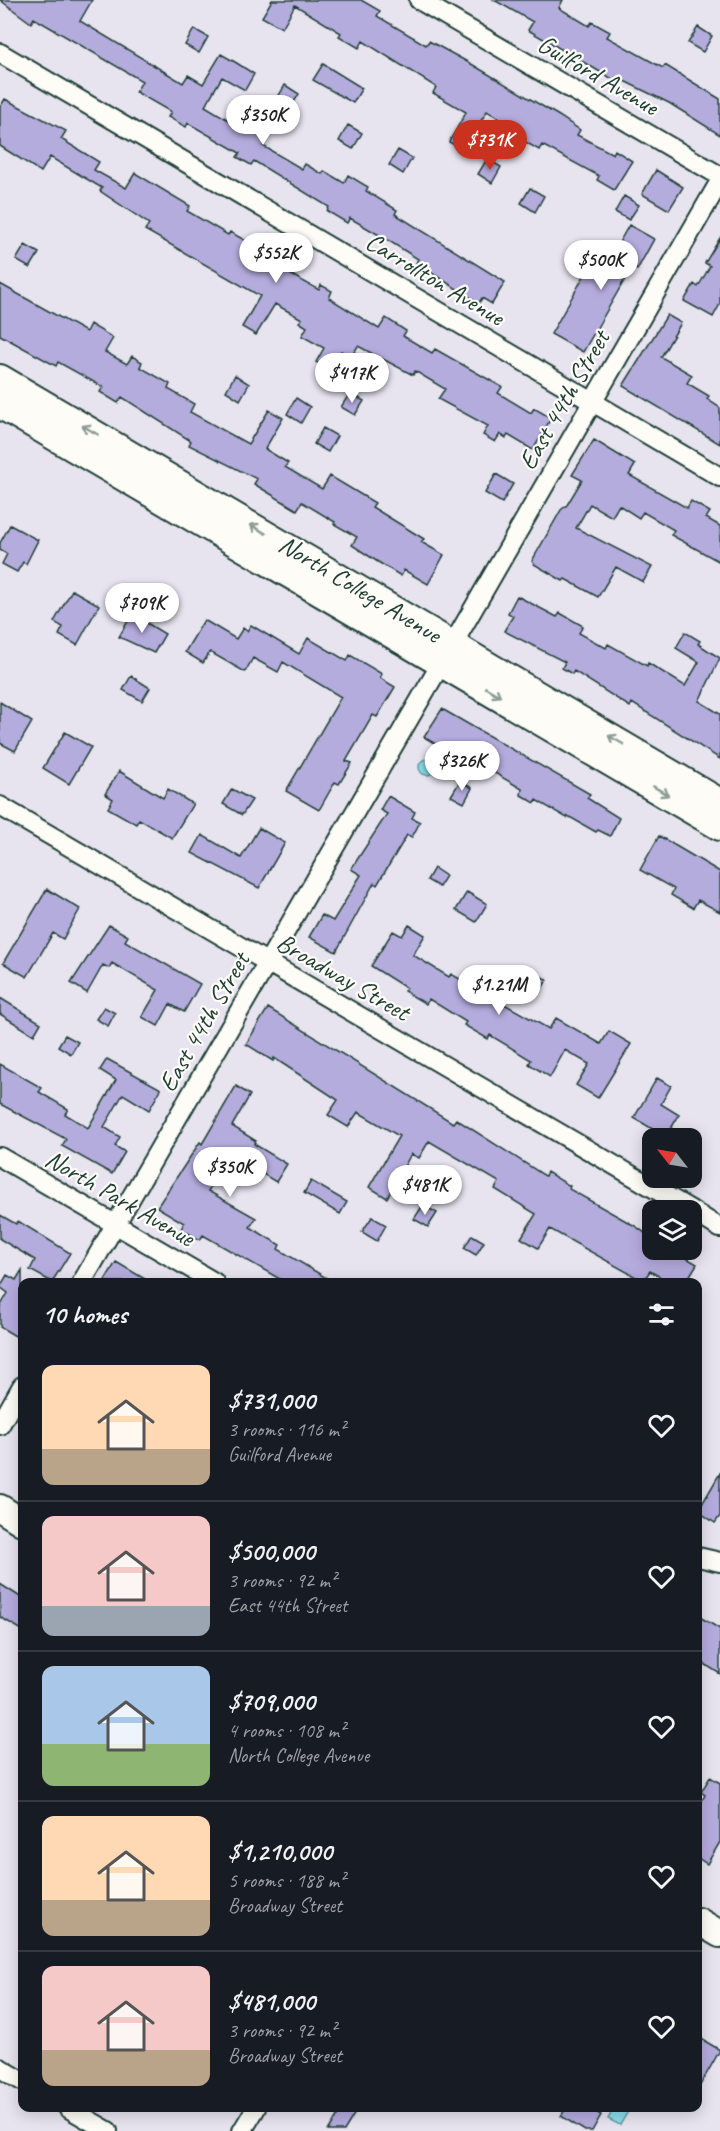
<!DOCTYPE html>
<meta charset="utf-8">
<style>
body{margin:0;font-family:Caveat,sans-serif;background:#242831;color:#f1f3f6;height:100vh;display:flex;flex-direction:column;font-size:22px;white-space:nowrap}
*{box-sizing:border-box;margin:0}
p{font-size:20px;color:#9ea1a6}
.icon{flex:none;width:33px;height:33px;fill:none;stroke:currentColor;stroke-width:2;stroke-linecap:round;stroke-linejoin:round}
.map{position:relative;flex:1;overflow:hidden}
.side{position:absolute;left:18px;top:1278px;width:684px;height:834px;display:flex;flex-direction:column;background:#171b24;border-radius:12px;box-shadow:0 3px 15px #0003}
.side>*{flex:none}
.needle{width:39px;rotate:301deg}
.controls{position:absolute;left:642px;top:1128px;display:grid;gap:12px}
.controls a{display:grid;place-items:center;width:60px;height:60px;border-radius:12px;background:#171b24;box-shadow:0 3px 15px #0003;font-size:30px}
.price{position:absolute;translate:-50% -51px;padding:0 14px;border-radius:21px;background:#fff;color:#222;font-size:20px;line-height:39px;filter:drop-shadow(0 2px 3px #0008)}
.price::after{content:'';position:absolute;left:50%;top:36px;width:18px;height:14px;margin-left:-9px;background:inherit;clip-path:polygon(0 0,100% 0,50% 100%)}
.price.active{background:#c8321e;color:#fff}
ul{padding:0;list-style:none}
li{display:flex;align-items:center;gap:18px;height:150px;padding:0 24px}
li+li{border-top:2px solid #363941}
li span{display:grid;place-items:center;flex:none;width:168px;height:120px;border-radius:12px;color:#555}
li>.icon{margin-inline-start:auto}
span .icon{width:72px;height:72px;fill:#fffc;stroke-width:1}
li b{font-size:26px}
h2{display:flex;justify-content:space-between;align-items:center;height:72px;padding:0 24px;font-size:26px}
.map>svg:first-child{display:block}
</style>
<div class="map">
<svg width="720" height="2131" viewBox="0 0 720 2131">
<rect width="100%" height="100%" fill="#e7e4f0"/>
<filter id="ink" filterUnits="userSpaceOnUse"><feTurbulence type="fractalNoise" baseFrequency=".0167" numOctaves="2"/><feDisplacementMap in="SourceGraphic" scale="12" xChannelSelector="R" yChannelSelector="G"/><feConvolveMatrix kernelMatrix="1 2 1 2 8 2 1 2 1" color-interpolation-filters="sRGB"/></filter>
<g filter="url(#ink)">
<path fill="#8ddcec" stroke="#619ca2" stroke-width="1.5" d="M419 767a8 8 0 1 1 16 0a8 8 0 1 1-16 0Z
M614 2108H630L620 2125 608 2119Z"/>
<path fill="#b5acde" stroke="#1f3d34" stroke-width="1.5" d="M0 0H92L80 21 183 83 188 75 203 84 221 54 235 62 254 74 245 90 222 77 205 106 242 128 248 117 272 131 263 146 302 169 305 164 322 174 324 171 344 183 348 175 368 187 366 191 397 210 395 214 505 282 492 304 482 298 479 303 416 263 418 259 386 239 350 218 347 223 327 211 329 207 254 161 251 165 237 157 240 153 188 123 186 127 168 117 171 112 136 92 142 81 34 18 31 23Z
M272 0H361L380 11 377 16 426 45 429 41 473 65 559 116 580 130 577 135 613 154 615 150 632 161 614 190 597 180 599 176 542 145 539 150 520 139 523 132 487 111 463 150 449 142 466 112 433 93 436 87 363 41 359 48 339 36 341 33 295 5 282 28 262 17Z
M494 0H563L559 8 589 26 592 22 610 32 607 37 663 68 665 65 720 99V135L669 103 616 77 614 80 528 30 533 22Z
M698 27 712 36 703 52 688 43Z
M194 29 208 37 199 53 185 45Z
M323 64 362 88 353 103 313 80Z
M285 85 299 94 291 107 277 99Z
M5 99 66 131 61 139 99 162 94 170 126 188 135 173 190 206 187 211 228 235 230 232 250 243 247 248 288 273 319 290 321 285 332 291 329 298 379 329 386 318 406 331 403 336 432 353 435 349 502 387 498 393 531 413 534 408 551 418 533 450 508 435 506 438 500 434 495 442 483 435 488 426 438 399 445 389 415 371 413 375 358 346 351 357 341 351 329 370 316 362 324 348 302 336 307 327 299 322 302 319 275 304 256 335 242 327 260 296 145 230 149 224 100 191 102 188 50 157 41 172 0 146V107Z
M348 125 362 133 353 149 339 141Z
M398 150 412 158 403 174 389 165Z
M487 159 501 167 492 183 478 174Z
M656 170 683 187 669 210 642 194Z
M530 188 544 196 535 212 521 203Z
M624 196 639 205 629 220 615 212Z
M629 225 654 239 637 270 632 267 583 352 551 334 588 269 600 276Z
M720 238V304L713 317 684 301 694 284 698 287 710 266 705 263Z
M25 245 39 253 30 268 16 260Z
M0 284 86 332 90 324 113 338 105 352 127 364 132 356 142 362 140 367 170 384 168 389 194 404 190 412 248 444 269 410 283 418 265 449 288 463 285 467 322 489 330 476 375 503 372 507 424 539 421 542 444 555 428 584 404 570 401 576 378 562 352 545 357 537 334 524 335 522 302 502 297 510 269 493 254 484 257 479 189 445 191 441 122 397 118 403 100 392 103 387 58 362 56 366 0 335Z
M667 315 681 323 661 357 692 375 687 383 709 396 707 399 720 408V444L623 386Z
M235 375 249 384 240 400 226 391Z
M350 393 364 401 355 415 341 407Z
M296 398 310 407 301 423 287 414Z
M323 428 337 436 328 452 314 444Z
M594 440 635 465 629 475 687 508 691 501 710 512 706 518 720 526V562L671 535 674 530 643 512 639 518 619 505 612 517 590 504 576 528 652 567 643 582 616 567 598 597 565 579 563 581 534 564 532 561 561 510 567 505 582 480 572 475Z
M496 474 513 484 502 503 485 493Z
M10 525 38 540 26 564 23 562 17 572 2 564 7 554 0 550V543Z
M72 590 99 605 77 645 59 635 63 627 54 622Z
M517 596 557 617 560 613 583 626 579 633 606 648 608 644 647 666 648 663 685 686 699 662 676 648 685 632 700 641 698 644 720 658 699 701 720 714V759L632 703 630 707 574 671 572 674 562 668 565 662 504 631 513 616 508 613Z
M132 614 165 634 154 653 119 637Z
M204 620 236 639 243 628 247 631 251 625 299 654 308 638 347 661 350 655 382 674 380 678 395 687 377 717 373 715 346 761 352 763 339 784 335 782 319 810 286 791 341 697 283 662 278 672 253 658 245 672 210 652 203 663 185 652Z
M131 676 150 688 142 701 123 690Z
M0 702 32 722 15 751 0 743Z
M442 709 590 794 587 798 619 818 610 836 598 830 596 832 568 816 567 818 536 800 535 803 521 795 522 789 478 763 473 773 449 760 452 754 424 737Z
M65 732 91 747 69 784 43 768Z
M119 771 163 798 168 789 193 804 172 838 139 819 136 824 108 808 113 799 105 794Z
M460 781 472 788 464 803 451 796Z
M232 789 252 800 242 815 223 804Z
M388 796 415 812 412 818 420 822 412 837 407 835 377 885 374 883 336 952 309 937 322 915 333 921 361 875 351 869 387 814 380 810Z
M259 828 285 843 259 888 192 853 202 835 241 858Z
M659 836 720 872V912L698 900 693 908 671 895 674 889 640 870Z
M434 868 446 876 439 887 427 880Z
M47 889 80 909 63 939 53 933 27 977 3 963Z
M467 892 487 904 476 922 456 910Z
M109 925 128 936 125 941 200 984 184 1012 170 1004 158 1026 142 1017 158 990 112 963 109 968 103 965 87 993 71 983Z
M409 925 425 935 413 955 449 977 451 974 549 1029 556 1018 601 1044 609 1031 631 1044 598 1098 576 1085 589 1064 565 1050 550 1077 529 1064 531 1060 490 1035 488 1039 464 1025 466 1022 429 999 426 1004 404 991 406 988 371 966 393 931 402 936Z
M534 972 547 980 540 992 527 984Z
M0 998 41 1023 34 1035 0 1014Z
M104 1007 115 1013 108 1026 96 1019Z
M268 1008 453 1123 456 1119 545 1176 547 1172 570 1186 569 1189 635 1226 652 1238V1250H673L697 1264 686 1282H669L650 1271 643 1281 550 1229 538 1248 521 1238 536 1214 495 1189 499 1182 429 1141 419 1158 411 1154 387 1198 369 1187 399 1136 358 1112 348 1127 328 1115 338 1100 274 1058 273 1061 246 1044Z
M65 1035 78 1042 71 1054 58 1046Z
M107 1059 161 1089 149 1110 123 1094 104 1127 120 1137 115 1146 125 1152 112 1174 62 1146 66 1139 0 1104V1064L42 1088 39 1092 68 1109 65 1114 88 1128 116 1080 100 1070Z
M657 1078 671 1086 661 1104 679 1115 666 1137 634 1118Z
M236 1086 250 1095 232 1126 256 1141 254 1144 287 1164 276 1182 230 1154 208 1191 256 1218 250 1227 280 1245 278 1249 333 1282H285L203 1235 200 1240 181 1229 184 1223 157 1207 200 1142 202 1144Z
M311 1181 347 1202 340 1214 304 1193Z
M423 1205 437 1213 428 1227 414 1219Z
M0 1215 16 1224 18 1221 70 1253 52 1282 30 1270 35 1260 0 1239Z
M372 1217 386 1225 377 1241 362 1232Z
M472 1235 484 1242 476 1255 464 1248Z
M116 1262 150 1282H104Z
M22 1270V1340L0 1327V1307L8 1293 0 1287 7 1275 16 1280Z
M720 1473V1516L715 1523 698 1511Z
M0 1584 22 1598V1630L0 1617Z
M698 1616 720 1629V1674L698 1660Z
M710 1777 720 1783V1842L707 1864 698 1858V1808L705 1795 701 1792Z
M698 2037 720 2050 698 2089Z
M342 2108H358L344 2131H328Z
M566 2108H589L601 2115 592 2131H585L561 2116Z"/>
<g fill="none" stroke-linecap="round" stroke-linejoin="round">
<defs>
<path id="minor" d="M419 0 720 176
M0 53 720 477
M453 644 720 181
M0 806 691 1210
M0 1157 214 1282
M692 1211 720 1228
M82 1282 442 662
M0 1425 22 1386
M698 1557 720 1562
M0 2068 22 2081
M68 2108 108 2131
M242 2131 256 2108"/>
<path id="secondary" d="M0 378 720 802
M0 405 720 827
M0 1508 22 1522
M698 1921 720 1934"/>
</defs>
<use href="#minor" stroke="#1f3d34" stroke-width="22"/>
<use href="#secondary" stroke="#1f3d34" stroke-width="30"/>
<use href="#minor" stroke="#fdfcf7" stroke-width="18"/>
<use href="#secondary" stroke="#fdfcf7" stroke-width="26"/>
</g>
<defs><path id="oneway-shaft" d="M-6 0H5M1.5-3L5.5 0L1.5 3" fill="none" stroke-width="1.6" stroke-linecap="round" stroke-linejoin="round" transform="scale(1.5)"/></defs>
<g stroke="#8e9c96">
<use href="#oneway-shaft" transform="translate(90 430) rotate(-150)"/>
<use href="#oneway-shaft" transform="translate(258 529) rotate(-149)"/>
<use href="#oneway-shaft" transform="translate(493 692) rotate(31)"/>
<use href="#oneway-shaft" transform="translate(616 740) rotate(-150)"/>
<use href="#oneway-shaft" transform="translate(661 791) rotate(31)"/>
</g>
</g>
<g text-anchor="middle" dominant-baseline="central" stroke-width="4.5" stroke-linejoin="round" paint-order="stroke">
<g font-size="26" fill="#1f3d34" stroke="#fdfcf7">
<text transform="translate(598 75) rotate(30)">Guilford Avenue</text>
<text transform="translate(435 279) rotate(31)">Carrollton Avenue</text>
<text transform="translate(564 400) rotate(-60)">East 44th Street</text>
<text transform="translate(360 589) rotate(31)">North College Avenue</text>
<text transform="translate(343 977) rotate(30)">Broadway Street</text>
<text transform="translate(204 1022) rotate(-60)">East 44th Street</text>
<text transform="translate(120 1198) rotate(30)">North Park Avenue</text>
</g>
</g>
</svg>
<div class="controls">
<a><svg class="needle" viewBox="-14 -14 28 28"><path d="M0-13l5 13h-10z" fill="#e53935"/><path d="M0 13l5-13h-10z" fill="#9ea1a6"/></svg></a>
<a><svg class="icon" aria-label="layers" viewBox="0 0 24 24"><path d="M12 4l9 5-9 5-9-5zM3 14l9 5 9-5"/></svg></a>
</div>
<b class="price" style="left:263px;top:146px">$350K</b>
<b class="price active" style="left:490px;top:171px">$731K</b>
<b class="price" style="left:276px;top:284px">$552K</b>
<b class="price" style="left:601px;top:291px">$500K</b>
<b class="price" style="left:352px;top:404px">$417K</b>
<b class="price" style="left:142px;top:634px">$709K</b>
<b class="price" style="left:462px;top:792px">$326K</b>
<b class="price" style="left:499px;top:1016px">$1.21M</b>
<b class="price" style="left:230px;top:1198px">$350K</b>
<b class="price" style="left:425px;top:1216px">$481K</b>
<section class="side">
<h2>10 homes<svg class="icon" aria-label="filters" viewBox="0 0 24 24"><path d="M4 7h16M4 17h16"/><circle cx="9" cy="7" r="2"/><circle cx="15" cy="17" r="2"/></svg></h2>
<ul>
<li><span style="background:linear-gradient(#ffd9b3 70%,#b9a48a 0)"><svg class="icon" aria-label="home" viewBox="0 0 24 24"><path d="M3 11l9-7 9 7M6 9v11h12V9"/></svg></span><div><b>$731,000</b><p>3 rooms · 116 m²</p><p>Guilford Avenue</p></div><svg class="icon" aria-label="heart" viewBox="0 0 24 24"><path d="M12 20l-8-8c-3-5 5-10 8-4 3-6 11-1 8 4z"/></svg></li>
<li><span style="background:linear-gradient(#f6c9c9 75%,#9aa5b1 0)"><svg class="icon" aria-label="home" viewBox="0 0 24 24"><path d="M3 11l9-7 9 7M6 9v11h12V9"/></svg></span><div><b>$500,000</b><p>3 rooms · 92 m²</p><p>East 44th Street</p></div><svg class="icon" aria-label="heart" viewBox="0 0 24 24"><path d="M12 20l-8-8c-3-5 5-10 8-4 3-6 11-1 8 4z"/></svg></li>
<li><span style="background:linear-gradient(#a9c7e8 65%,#8fb573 0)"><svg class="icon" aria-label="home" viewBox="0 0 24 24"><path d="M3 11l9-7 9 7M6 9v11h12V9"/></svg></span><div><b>$709,000</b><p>4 rooms · 108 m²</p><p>North College Avenue</p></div><svg class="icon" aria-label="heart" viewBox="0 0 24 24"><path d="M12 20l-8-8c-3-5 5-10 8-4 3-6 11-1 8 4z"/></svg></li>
<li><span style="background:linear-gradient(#ffd9b3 70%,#b9a48a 0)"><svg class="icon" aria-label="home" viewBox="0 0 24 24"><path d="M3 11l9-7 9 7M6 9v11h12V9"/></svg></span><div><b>$1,210,000</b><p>5 rooms · 188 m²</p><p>Broadway Street</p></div><svg class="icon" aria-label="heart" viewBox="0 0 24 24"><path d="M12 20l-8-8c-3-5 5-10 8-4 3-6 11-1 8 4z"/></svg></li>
<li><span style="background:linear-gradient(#f6c9c9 70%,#b9a48a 0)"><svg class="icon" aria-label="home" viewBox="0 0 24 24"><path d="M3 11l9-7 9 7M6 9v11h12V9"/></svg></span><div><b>$481,000</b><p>3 rooms · 92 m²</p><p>Broadway Street</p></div><svg class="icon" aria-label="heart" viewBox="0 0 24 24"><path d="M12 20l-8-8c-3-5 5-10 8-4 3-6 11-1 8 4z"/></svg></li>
</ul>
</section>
</div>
